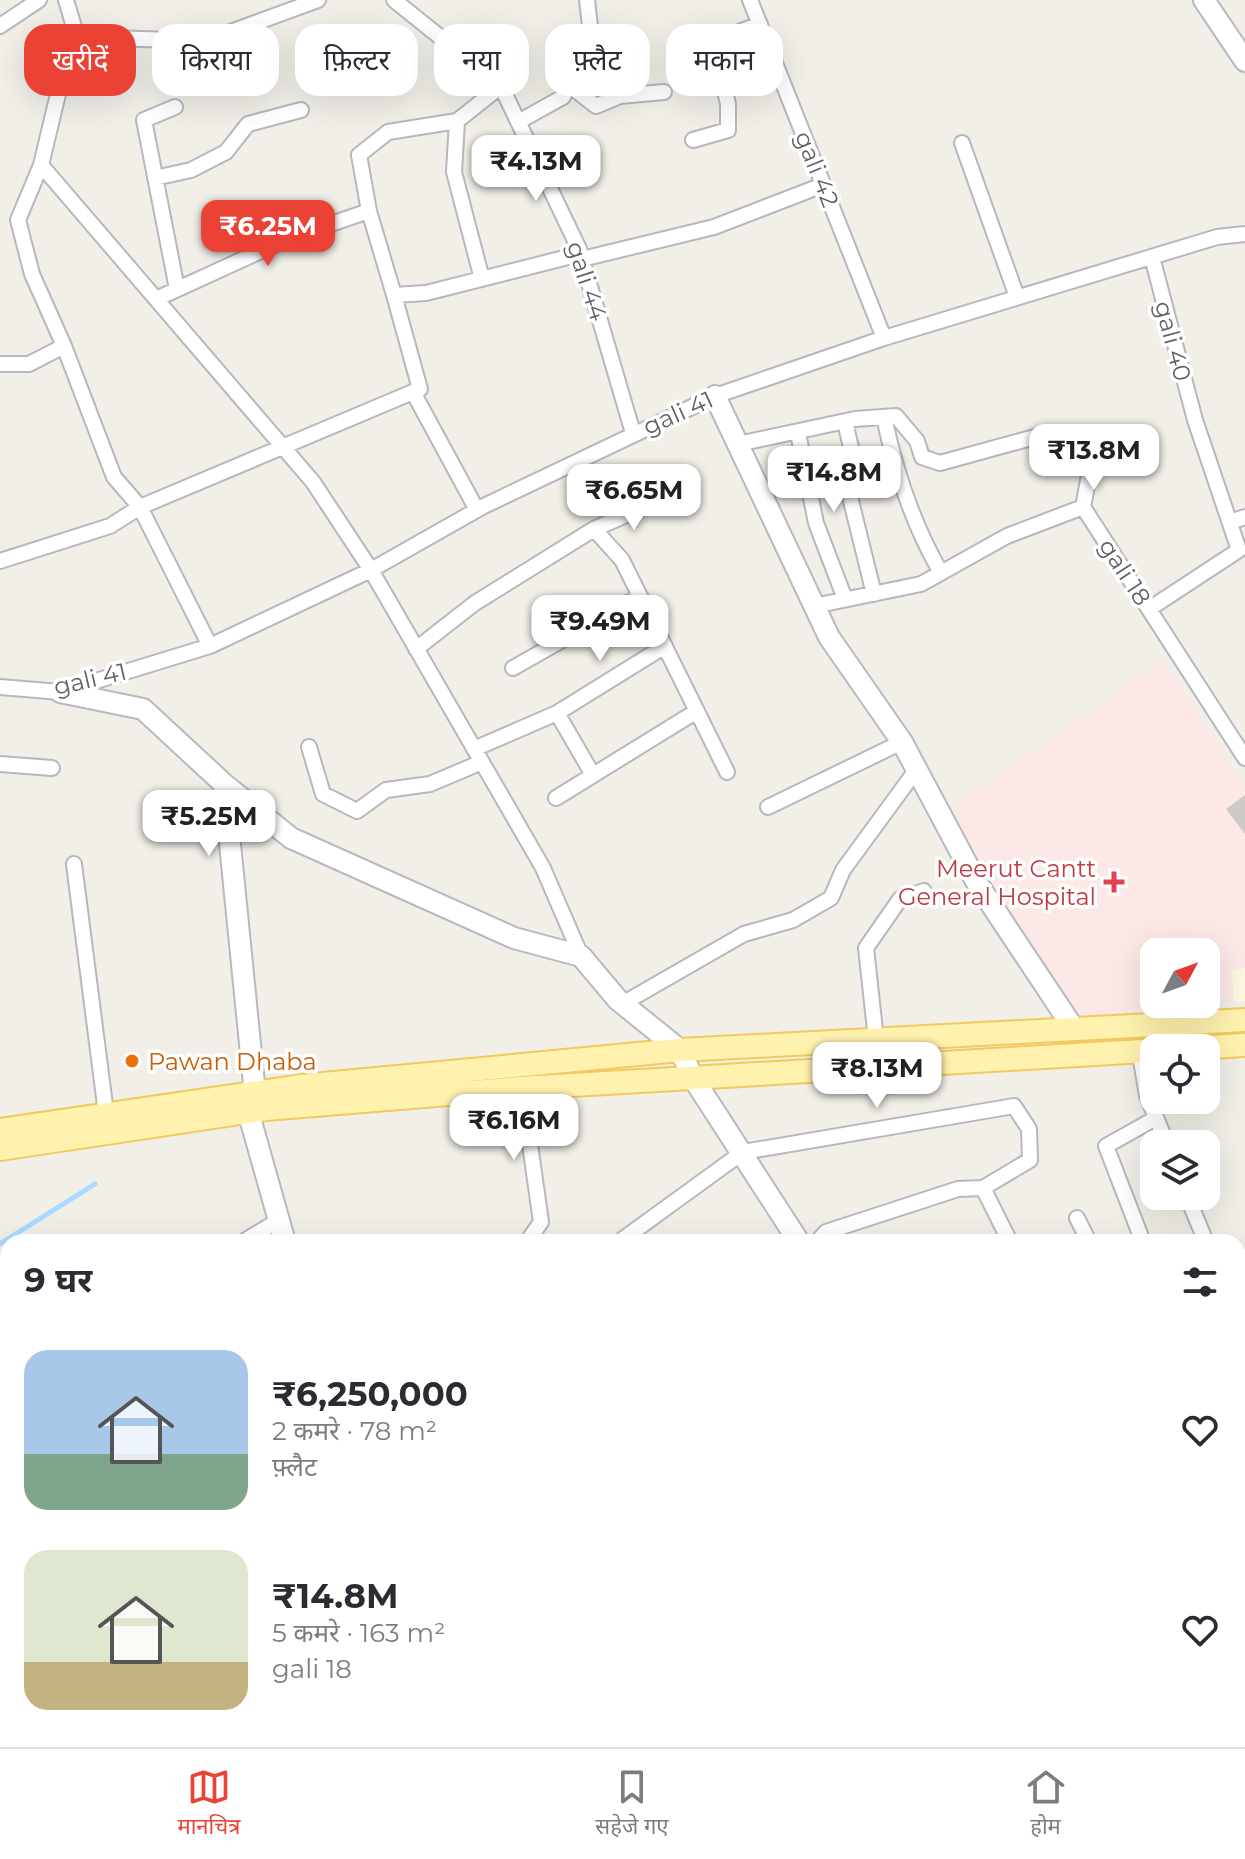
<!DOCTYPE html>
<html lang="hi">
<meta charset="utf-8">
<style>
body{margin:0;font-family:Montserrat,"Noto Sans Devanagari",sans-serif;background:#f7f7f7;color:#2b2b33;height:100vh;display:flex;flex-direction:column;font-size:30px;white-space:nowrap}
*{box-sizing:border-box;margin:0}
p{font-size:26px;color:#7c7c81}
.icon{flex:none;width:44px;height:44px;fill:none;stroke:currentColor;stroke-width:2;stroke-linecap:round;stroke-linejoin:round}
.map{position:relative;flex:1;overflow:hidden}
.side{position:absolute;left:0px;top:1234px;width:1246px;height:514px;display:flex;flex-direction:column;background:#fff;border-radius:24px 24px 0 0;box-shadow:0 8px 32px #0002}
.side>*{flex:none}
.hud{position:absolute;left:24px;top:24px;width:800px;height:72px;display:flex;gap:16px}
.needle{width:52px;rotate:49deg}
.fabs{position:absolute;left:1140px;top:938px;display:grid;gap:16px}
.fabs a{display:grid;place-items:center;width:80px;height:80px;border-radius:16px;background:#fff;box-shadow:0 8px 32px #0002;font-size:40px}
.price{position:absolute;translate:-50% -68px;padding:0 18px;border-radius:16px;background:#fff;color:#222;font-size:26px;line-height:52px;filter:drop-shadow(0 2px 4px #0008)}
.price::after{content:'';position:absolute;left:50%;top:48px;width:24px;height:18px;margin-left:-12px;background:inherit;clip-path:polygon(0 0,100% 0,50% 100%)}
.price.active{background:#ea4335;color:#fff}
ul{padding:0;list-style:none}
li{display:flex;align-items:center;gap:24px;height:200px;padding:0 24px}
li span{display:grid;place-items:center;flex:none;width:224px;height:160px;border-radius:24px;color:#555}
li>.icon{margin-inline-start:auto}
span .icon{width:96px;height:96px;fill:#fffc;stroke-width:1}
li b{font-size:34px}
h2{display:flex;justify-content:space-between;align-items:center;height:96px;padding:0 24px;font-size:34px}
.chip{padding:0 28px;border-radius:24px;background:#fff;box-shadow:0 8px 32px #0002;font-size:28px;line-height:72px}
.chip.active{background:#ea4335;color:#fff}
.dock{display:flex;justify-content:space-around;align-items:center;height:112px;border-top:2px solid #e1e1e2;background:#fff;font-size:22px;color:#7c7c81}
.dock a{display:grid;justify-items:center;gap:4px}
.dock .active{color:#ea4335}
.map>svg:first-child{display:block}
</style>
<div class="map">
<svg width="1245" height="1747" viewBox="0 0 1245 1747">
<rect width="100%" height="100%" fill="#f1efe8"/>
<path fill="#fef7e0" d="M1245 968V1001L1234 1002 1231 969Z"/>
<path fill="#fce8e6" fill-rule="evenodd" d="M1164 660 1245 786V968L1231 969 1234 1002 1058 1019 945 813ZM1154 952H1206V1004H1154Z"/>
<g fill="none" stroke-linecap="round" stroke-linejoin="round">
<path stroke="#aadaff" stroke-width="5" d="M0 1244 95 1184"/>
</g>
<path fill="#cccac5" d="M1245 795V834L1226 809Z"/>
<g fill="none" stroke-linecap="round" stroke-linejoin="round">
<defs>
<path id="street" d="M66 0 77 37 206 41 318 0
M394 0 501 86 579 249 633 433
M750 0 884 338
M0 26 39 0
M77 37 59 90 41 165 313 482 371 570 543 868 581 956
M569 85 596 106 620 96 664 92
M501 86 457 121 388 132 359 155 369 211 394 295 426 293 580 254
M175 107 144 120 177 289
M457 121 454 172 482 279
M518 122 563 97 591 35 587 0
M693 140 728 130V104L718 61 729 36 760 24
M962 143 1017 297
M41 165 18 220 32 274 64 346 114 477 140 507 210 646
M155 178 191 170 226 152 248 124 301 110
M582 259 714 227 823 185
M156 299 287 239 369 211
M0 364H29L64 346
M413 392 477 510
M884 417C895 470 914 526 941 573
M845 422 853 456 851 501 874 594
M798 433 816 523 845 599
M738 444 855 419 896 416 917 441 922 457 940 463 1042 435 1079 438 1091 465 1083 507
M1230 522 1245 517
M594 529 658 501
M0 561 110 526 140 507 420 389 394 295
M814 606 921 584 1007 536 1083 507 1245 758
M1149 609 1239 550 1195 420 1152 257
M416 649 475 603 594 529 622 560 727 772
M513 668 640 596
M0 687 60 692 210 646 371 570 484 506 715 396 884 338 1217 237 1245 234
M557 713 593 775
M309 747 323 794 357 811 386 790 430 784 482 762
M474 749 557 713 665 646
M0 764 52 768
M556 798 697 711
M768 807 902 742
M74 864 106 1113
M622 1004 744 934 793 920 831 898 843 870 917 769
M876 1039 866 948 900 899 924 891
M1139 1048 1147 1096 1167 1144
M522 1088 541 1222 527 1242
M983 1188 1010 1242
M1187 1196 1206 1242
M1077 1218 1089 1242
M243 1242 279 1220
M619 1242 743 1152 1014 1106 1029 1129 1030 1160 983 1188 958 1189 826 1232 817 1242
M1143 1242 1106 1146 1156 1118
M1238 1322 1245 1339
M0 1387 8 1383
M0 1497 8 1492
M0 1616 8 1611
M0 1726 8 1722
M107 1740 111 1747
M573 1740 577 1747
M687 1740 692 1747
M966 1740 971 1747
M156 1747 168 1740
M488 1747 494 1740
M653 1747 659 1740"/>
<path id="secondary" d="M1204 0 1245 61
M715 396 829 637 902 742 977 883 1074 1029
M60 692 143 709 224 784 255 1094
M224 784 291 838 514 938 581 956 618 1000 680 1050 693 1078 799 1242
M248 1111 285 1242
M341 1740V1747
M1144 1740 1152 1747"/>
<path id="primary" d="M0 1130 302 1086 680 1050 1245 1020
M0 1149 266 1109 522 1088 1245 1045
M1238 1352 1245 1345
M1238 1381 1245 1374
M839 1747 845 1740
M863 1747 870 1740"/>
</defs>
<use href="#street" stroke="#b5b8bc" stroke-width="18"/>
<use href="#secondary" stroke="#b6babf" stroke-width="24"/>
<use href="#primary" stroke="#f2c960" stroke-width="26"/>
<use href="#street" stroke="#fff" stroke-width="14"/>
<use href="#secondary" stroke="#fff" stroke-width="20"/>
<use href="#primary" stroke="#fff2af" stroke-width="22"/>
</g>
<path fill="#e0444e" stroke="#fff" stroke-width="3" d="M1110 870h8v8h8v8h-8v8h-8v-8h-8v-8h8z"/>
<circle fill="#e8710a" stroke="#fff" stroke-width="3" cx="132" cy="1061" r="8"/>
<g text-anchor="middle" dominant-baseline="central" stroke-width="7" stroke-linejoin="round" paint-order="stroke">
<g font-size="24" fill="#5f6368" stroke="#fff">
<text transform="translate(817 169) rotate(68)">gali 42</text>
<text transform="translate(587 281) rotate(72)">gali 44</text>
<text transform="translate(1173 341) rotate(75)">gali 40</text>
<text transform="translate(678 413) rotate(-24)">gali 41</text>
<text transform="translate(1125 572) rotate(57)">gali 18</text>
<text transform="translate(90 679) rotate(-13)">gali 41</text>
</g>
<g font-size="24" fill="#be3a42" stroke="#fff" text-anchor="end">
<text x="1096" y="868">Meerut Cantt<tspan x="1096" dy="28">General Hospital</tspan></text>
</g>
<g font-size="24" fill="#c56008" stroke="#fff" text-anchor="start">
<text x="148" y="1061">Pawan Dhaba</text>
</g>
</g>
</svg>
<div class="fabs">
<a><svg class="needle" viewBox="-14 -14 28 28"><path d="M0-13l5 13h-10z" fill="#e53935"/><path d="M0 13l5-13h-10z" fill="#7c7c81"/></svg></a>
<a><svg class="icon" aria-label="locate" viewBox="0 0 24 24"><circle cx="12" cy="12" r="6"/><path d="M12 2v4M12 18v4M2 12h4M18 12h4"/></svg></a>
<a><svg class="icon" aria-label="layers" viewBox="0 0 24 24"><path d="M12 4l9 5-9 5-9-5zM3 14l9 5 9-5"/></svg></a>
</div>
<b class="price" style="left:536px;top:203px">₹4.13M</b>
<b class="price active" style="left:268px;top:268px">₹6.25M</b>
<b class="price" style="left:1094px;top:492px">₹13.8M</b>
<b class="price" style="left:834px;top:514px">₹14.8M</b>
<b class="price" style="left:634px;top:532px">₹6.65M</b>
<b class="price" style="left:600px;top:663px">₹9.49M</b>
<b class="price" style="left:209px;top:858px">₹5.25M</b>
<b class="price" style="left:877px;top:1110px">₹8.13M</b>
<b class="price" style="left:514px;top:1162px">₹6.16M</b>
<div class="hud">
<a class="chip active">खरीदें</a>
<a class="chip">किराया</a>
<a class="chip">फ़िल्टर</a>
<a class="chip">नया</a>
<a class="chip">फ़्लैट</a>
<a class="chip">मकान</a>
</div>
<section class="side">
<h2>9 घर<svg class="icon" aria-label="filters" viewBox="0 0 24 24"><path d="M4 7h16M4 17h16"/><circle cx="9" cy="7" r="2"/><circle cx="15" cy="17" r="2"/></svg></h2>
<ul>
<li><span style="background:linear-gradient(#a9c7e8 65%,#7fa58c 0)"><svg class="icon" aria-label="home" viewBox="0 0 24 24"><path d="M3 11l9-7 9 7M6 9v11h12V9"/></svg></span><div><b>₹6,250,000</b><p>2 कमरे · 78 m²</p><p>फ़्लैट</p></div><svg class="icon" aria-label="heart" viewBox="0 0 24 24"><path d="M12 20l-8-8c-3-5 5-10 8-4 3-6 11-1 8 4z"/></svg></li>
<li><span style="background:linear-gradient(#dfe7d0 70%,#c2b280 0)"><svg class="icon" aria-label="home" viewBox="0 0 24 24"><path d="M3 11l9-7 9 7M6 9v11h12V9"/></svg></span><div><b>₹14.8M</b><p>5 कमरे · 163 m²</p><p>gali 18</p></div><svg class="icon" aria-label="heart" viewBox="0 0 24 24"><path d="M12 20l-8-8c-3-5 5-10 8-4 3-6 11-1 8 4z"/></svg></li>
</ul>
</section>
</div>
<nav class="dock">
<a class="active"><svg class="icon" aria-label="map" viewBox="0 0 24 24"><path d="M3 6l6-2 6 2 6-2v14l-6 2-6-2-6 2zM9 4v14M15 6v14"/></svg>मानचित्र</a>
<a><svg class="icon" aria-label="saved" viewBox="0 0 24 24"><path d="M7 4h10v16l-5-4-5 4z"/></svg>सहेजे गए</a>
<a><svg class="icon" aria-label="home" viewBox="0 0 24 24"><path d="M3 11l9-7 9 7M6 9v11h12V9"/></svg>होम</a>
</nav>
